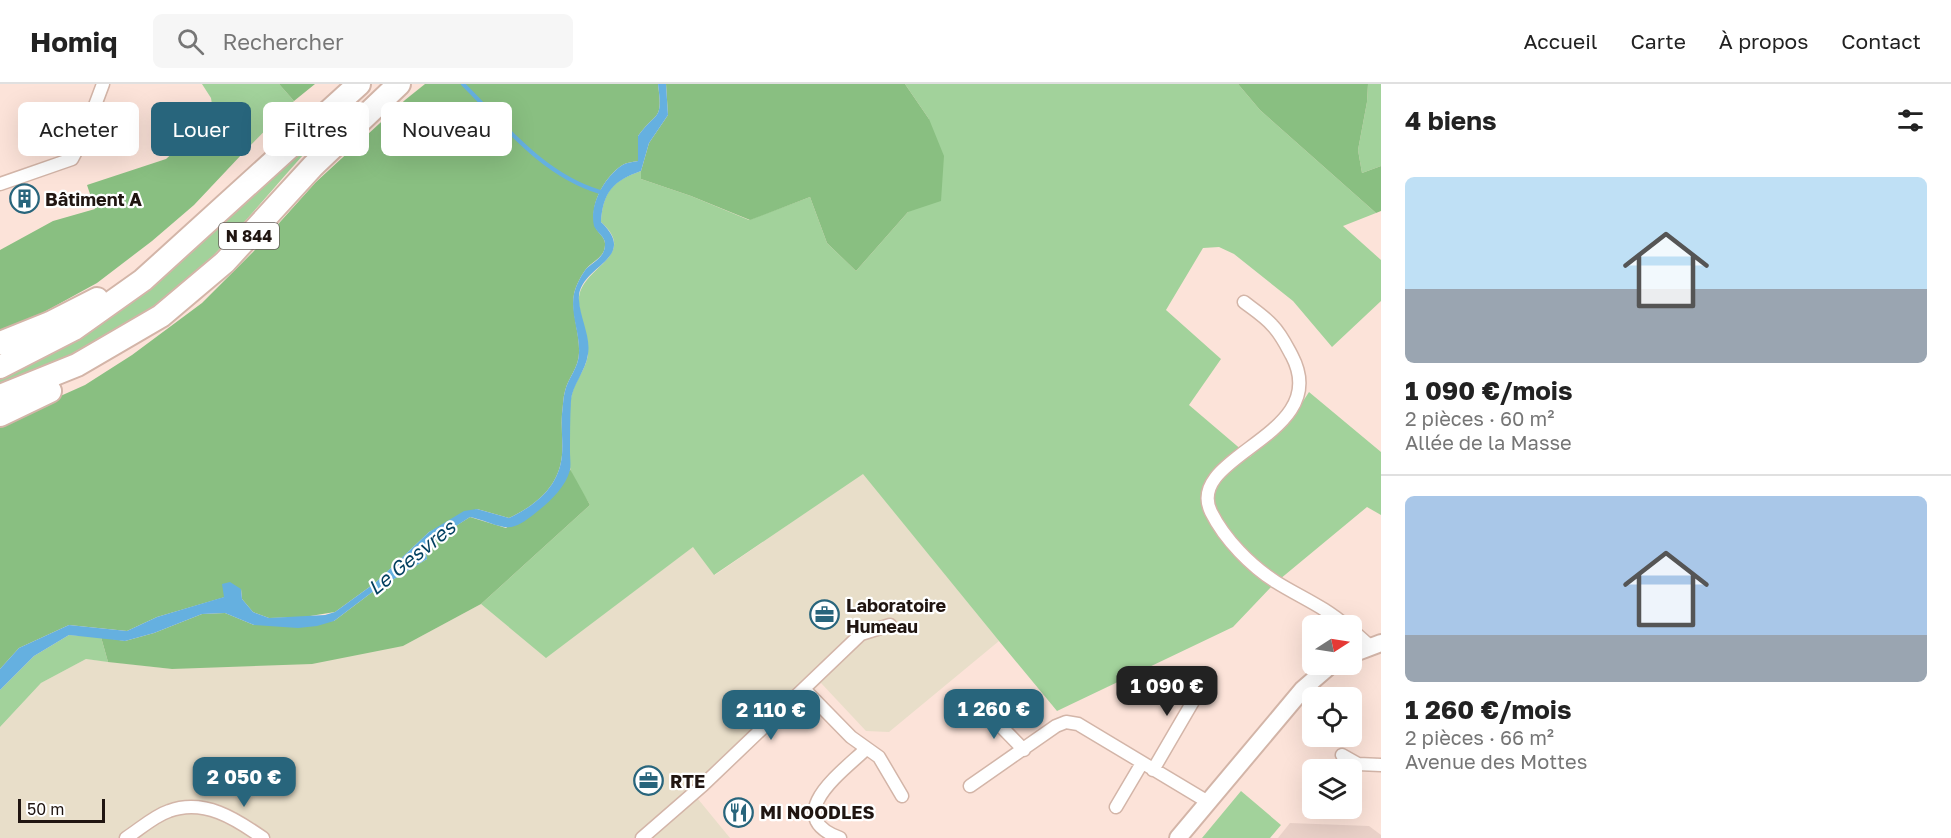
<!DOCTYPE html>
<html lang="fr">
<meta charset="utf-8">
<style>
body{margin:0;font-family:"Golos Text",sans-serif;background:#f6f6f6;color:#222;height:100vh;display:flex;flex-direction:column;font-size:22px;white-space:nowrap}
*{box-sizing:border-box;margin:0}
p{font-size:20px;color:#767676}
.icon{flex:none;width:33px;height:33px;fill:none;stroke:currentColor;stroke-width:2;stroke-linecap:round;stroke-linejoin:round}
.map{position:relative;flex:1;overflow:hidden}
.side{display:flex;flex-direction:column;background:#fff;width:570px}
.side>*{flex:none}
.hud{position:absolute;left:18px;top:18px;width:570px;height:54px;display:flex;gap:12px}
.needle{width:39px;rotate:78deg}
.controls{position:absolute;left:1302px;top:531px;display:grid;gap:12px}
.controls a{display:grid;place-items:center;width:60px;height:60px;border-radius:9px;background:#fff;box-shadow:0 6px 24px #0002;font-size:30px}
.scale{position:absolute;left:18px;bottom:15px;width:87px;box-sizing:border-box;padding-left:6px;border:3px solid #201511;border-top:0;font-size:16px;line-height:21px;white-space:nowrap;color:#201511;-webkit-text-stroke:4px #fff;paint-order:stroke}
.price{position:absolute;translate:-50% -51px;padding:0 14px;border-radius:12px;background:#28657c;color:#fff;font-size:20px;line-height:39px;filter:drop-shadow(0 2px 3px #0008)}
.price::after{content:'';position:absolute;left:50%;top:36px;width:18px;height:14px;margin-left:-9px;background:inherit;clip-path:polygon(0 0,100% 0,50% 100%)}
.price.on{background:#222;color:#fff}
ul{padding:0;list-style:none}
li{display:grid;align-content:center;gap:12px;height:318px;padding:0 24px}
li+li{border-top:2px solid #e0e0e0}
li span{display:grid;place-items:center;height:186px;border-radius:9px;color:#555}
li>.icon{margin-inline-start:auto}
span .icon{width:108px;height:108px;fill:#fffc;stroke-width:1}
li b{font-size:26px}
h2{display:flex;justify-content:space-between;align-items:center;height:72px;padding:0 24px;font-size:26px}
.pill{padding:0 21px;border-radius:9px;background:#fff;box-shadow:0 6px 24px #0002;font-size:21px;line-height:54px}
.pill.on{background:#28657c;color:#fff}
header{display:flex;align-items:center;gap:36px;box-sizing:border-box;height:84px;padding:0 30px;background:#fff;border-bottom:2px solid #e0e0e0}
header strong{font-size:28px}
nav{display:flex;gap:33px;margin-inline-start:auto;font-size:21px}
.search{width:420px;height:54px;background:#f6f6f6;display:flex;align-items:center;gap:15px;box-sizing:border-box;padding:0 21px;border-radius:9px;color:#767676;font-size:22px}
main{display:flex;flex:1;min-height:0}
.map>svg:first-child{display:block}
</style>
<header>
<strong>Homiq</strong>
<div class="search"><svg class="icon" aria-label="search" viewBox="0 0 24 24"><circle cx="10" cy="10" r="6"/><path d="M15 15l6 6"/></svg>Rechercher</div>
<nav><a>Accueil</a><a>Carte</a><a>À propos</a><a>Contact</a></nav>
</header>
<main>
<div class="map">
<svg width="1381" height="754" viewBox="0 0 1381 754">
<rect width="100%" height="100%" fill="#fce3d9"/>
<path fill="#e8dec9" d="M863 389 999 557 889 648 866 647 821 599 698 715 730 754H0V643L41 599 86 575 172 585 403 562 481 520 546 573 694 462 715 491Z"/>
<path fill="#ead1c8" d="M1290 739 1369 742 1381 751V754H1278Z"/>
<path fill="#a2d29b" d="M202 0H279L294 17 243 69 239 55 216 46 211 14Z
M905 0H1238L1260 26 1376 129 1343 142 1381 176V217L1332 263 1293 217 1234 170 1219 163 1203 164 1166 226 1221 275 1189 321 1250 373 1289 339 1309 308 1381 368V431L1367 423 1274 500 1233 543 1057 627 999 557 863 390 714 491 693 463 546 574 481 520 590 421C584 410 573 397 570 384 567 371 568 324 572 310 575 296 588 283 588 268 588 252 577 226 579 213 583 182 639 172 601 138 603 108 612 97 641 87V95L691 112 749 136 810 113 827 159 856 187 908 128 929 35Z
M1368 0H1381V82L1362 89 1358 66 1367 18Z
M322 46 324 48C268 108 217 177 151 228 106 262 51 280 0 302V292Z
M69 551 101 553 108 578 86 575 41 599 0 643V606L34 572Z
M1241 707 1281 741 1270 754H1202Z"/>
<path fill="#89bf81" d="M279 0H315L294 17Z
M425 0H658C663 38 657 26 638 52V77C632 78 625 79 621 82 604 94 589 121 595 142 597 149 606 153 605 161 605 173 593 177 586 185 581 192 576 201 574 210 571 228 580 250 579 269 579 283 568 294 565 307 563 314 563 323 562 330 561 344 563 357 562 371 559 403 536 421 509 434L477 425 429 448 375 499 335 528 304 533 269 534 253 528 242 515 241 505 225 513 157 533 127 547 69 541 19 564 0 585V339L85 301 132 271 202 219 253 168 316 98 405 16Z
M666 0H905L929 35 944 72 941 117 908 128 856 187 827 159 810 113 750 136 691 112 641 95V87L649 59 668 31Z
M1238 0H1368L1367 18 1358 66 1362 89 1381 82V127L1376 129 1260 26Z
M216 46 239 55 243 69 194 121 152 157 97 199 35 233 0 247V166L53 137 95 125 87 101 166 75 195 49Z
M570 385 590 421 481 520 403 562 312 580 172 585 108 578 101 553 125 557 154 549 202 530 225 529 254 541 334 537 371 509 427 475 424 462 470 433 506 444 564 398Z"/>
<path fill="#65b0e0" d="M658 0H666L668 31 649 59 641 87C613 97 603 108 601 138 641 176 576 182 579 216 580 234 591 253 588 270 586 287 572 301 571 317 570 334 570 351 570 368 570 373 571 380 570 386 565 405 547 420 533 431 525 437 515 445 504 443 493 441 481 435 470 433L425 462 427 475 371 509 334 537 317 542 298 544 254 541 225 529 202 530 154 549 125 557 69 551 34 572 0 606V585L19 564 69 541 127 547 157 533 224 513 222 500 230 498 241 505 242 515 253 528 269 534 325 531 335 528 375 499 429 448 464 427 477 425 509 434C536 421 559 403 562 371 563 357 561 343 562 330 563 322 563 314 565 307 568 294 579 283 579 269 580 249 570 229 574 210 576 201 581 192 586 185 593 178 605 173 605 161 606 153 597 149 594 142 589 121 604 94 621 82 625 79 632 78 638 77V52C657 26 663 38 658 0Z"/>
<g fill="none" stroke-linecap="round" stroke-linejoin="round">
<path stroke="#65b0e0" stroke-width="4" d="M463 0C504 41 543 91 600 108L601 110"/>
<defs>
<path id="street" d="M0 100 72 75 82 56 103 0
M1244 218C1253 225 1264 232 1272 241 1281 250 1286 261 1292 272 1334 352 1183 371 1211 428 1225 456 1251 482 1276 498 1300 513 1325 523 1346 542
M1352 546 1370 562
M804 605 851 653 879 673 902 712
M985 626 1024 666
M1342 671 1358 680 1381 681
M1153 686 1195 614 1208 606
M970 702 1056 642 1066 638 1078 640 1208 718
M1116 723 1142 679
M126 754C140 745 154 732 169 727 204 714 236 735 263 754
M642 754 703 701 861 550 890 541
M840 754C780 732 842 688 866 665"/>
<path id="secondary" d="M1352 570 1381 559
M1178 754 1303 605 1332 580"/>
<path id="highway" d="M0 259 50 239 97 215
M0 283 74 245 143 196 359 0
M0 312 77 281 161 232 225 178 313 82 399 0
M0 331 50 307"/>
</defs>
<use href="#street" stroke="#d3b5a8" stroke-width="15"/>
<use href="#secondary" stroke="#d3b5a8" stroke-width="20"/>
<use href="#highway" stroke="#d3b5a8" stroke-width="26"/>
<use href="#street" stroke="#fff" stroke-width="12"/>
<use href="#secondary" stroke="#fff" stroke-width="16"/>
<use href="#highway" stroke="#fff" stroke-width="22"/>
</g>
<defs>
<symbol id="building-ring" viewBox="-11 -11 22 22"><circle r="9.5" fill="#fff" stroke="#28657c" stroke-width="1.5"/><path d="M-4-6H4V6H1V3H-1V6H-4ZM-2.5-4.3h1.7v1.8h-1.7ZM.8-4.3h1.7v1.8H.8ZM-2.5-1h1.7V.8h-1.7ZM.8-1h1.7V.8H.8Z" fill="#28657c"/></symbol>
<symbol id="office-ring" viewBox="-11 -11 22 22"><circle r="9.5" fill="#fff" stroke="#28657c" stroke-width="1.5"/><path d="M-6-3h4V-5.5h4V-3h4V5H-6ZM-1-4.5V-3h2v-1.5ZM-6 0V1H6V0Z" fill="#28657c"/></symbol>
<symbol id="restaurant-ring" viewBox="-11 -11 22 22"><circle r="9.5" fill="#fff" stroke="#28657c" stroke-width="1.5"/><path d="M-5-6h1v4h1v-4h1v4h1v-4h1v5L-1.5 .5V6h-2V.5L-5-1ZM5-6V6H3V1.5H1.5Q1.5-4 5-6Z" fill="#28657c"/></symbol>
</defs>
<g fill-rule="evenodd">
<use href="#building-ring" x="8" y="98" width="33" height="33"/>
<use href="#office-ring" x="808" y="514" width="33" height="33"/>
<use href="#office-ring" x="632" y="680" width="33" height="33"/>
<use href="#restaurant-ring" x="722" y="712" width="33" height="33"/>
</g>
<g text-anchor="middle" dominant-baseline="central" stroke-width="4.5" stroke-linejoin="round" paint-order="stroke">
<rect fill="#fff" stroke="#635b58" stroke-width="1.5" x="219" y="139" width="60" height="26" rx="4.5"/>
<g font-size="16" font-weight="bold" fill="#201511">
<text x="249" y="152">N 844</text>
</g>
<g font-size="18" font-weight="bold" fill="#201511" stroke="#fff" text-anchor="start">
<text x="45" y="115">Bâtiment A</text>
<text x="846" y="521">Laboratoire<tspan x="846" dy="21">Humeau</tspan></text>
<text x="670" y="697">RTE</text>
<text x="760" y="728">MI NOODLES</text>
</g>
<g font-size="20" font-style="italic" fill="#003f5f" stroke="#fff">
<text transform="translate(411 473) rotate(-39)">Le Gesvres</text>
</g>
</g>
</svg>
<div class="controls">
<a><svg class="needle" viewBox="-14 -14 28 28"><path d="M0-13l5 13h-10z" fill="#e53935"/><path d="M0 13l5-13h-10z" fill="#767676"/></svg></a>
<a><svg class="icon" aria-label="locate" viewBox="0 0 24 24"><circle cx="12" cy="12" r="6"/><path d="M12 2v4M12 18v4M2 12h4M18 12h4"/></svg></a>
<a><svg class="icon" aria-label="layers" viewBox="0 0 24 24"><path d="M12 4l9 5-9 5-9-5zM3 14l9 5 9-5"/></svg></a>
</div>
<div class="scale">50 m</div>
<b class="price on" style="left:1167px;top:633px">1 090 €</b>
<b class="price" style="left:994px;top:656px">1 260 €</b>
<b class="price" style="left:771px;top:657px">2 110 €</b>
<b class="price" style="left:244px;top:724px">2 050 €</b>
<div class="hud">
<a class="pill">Acheter</a>
<a class="pill on">Louer</a>
<a class="pill">Filtres</a>
<a class="pill">Nouveau</a>
</div>
</div>
<section class="side">
<h2>4 biens<svg class="icon" aria-label="filters" viewBox="0 0 24 24"><path d="M4 7h16M4 17h16"/><circle cx="9" cy="7" r="2"/><circle cx="15" cy="17" r="2"/></svg></h2>
<ul>
<li><span style="background:linear-gradient(#bfe0f5 60%,#9aa5b1 0)"><svg class="icon" aria-label="home" viewBox="0 0 24 24"><path d="M3 11l9-7 9 7M6 9v11h12V9"/></svg></span><div><b>1 090 €/mois</b><p>2 pièces · 60 m²</p><p>Allée de la Masse</p></div></li>
<li><span style="background:linear-gradient(#a9c7e8 75%,#9aa5b1 0)"><svg class="icon" aria-label="home" viewBox="0 0 24 24"><path d="M3 11l9-7 9 7M6 9v11h12V9"/></svg></span><div><b>1 260 €/mois</b><p>2 pièces · 66 m²</p><p>Avenue des Mottes</p></div></li>
</ul>
</section>
</main>
